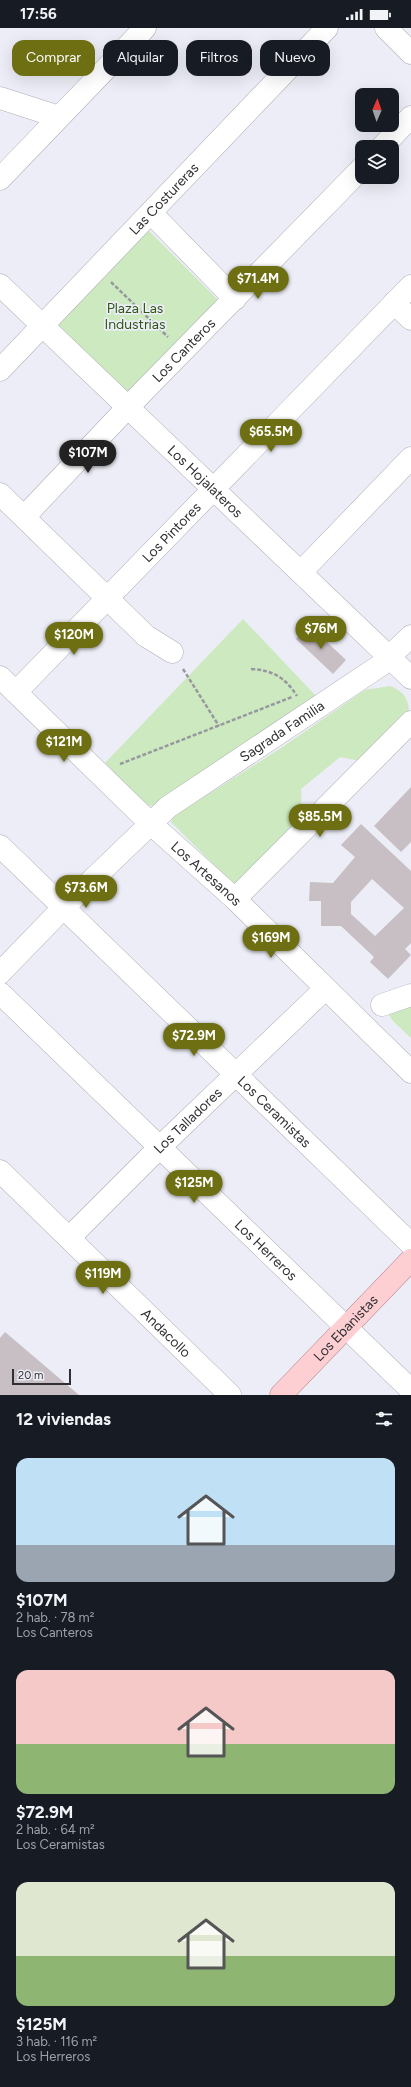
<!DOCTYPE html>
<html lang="es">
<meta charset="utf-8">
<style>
body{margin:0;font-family:Figtree,sans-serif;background:#20242c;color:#f1f3f6;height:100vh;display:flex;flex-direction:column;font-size:15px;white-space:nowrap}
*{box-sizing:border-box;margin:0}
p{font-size:13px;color:#9ea1a6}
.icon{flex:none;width:22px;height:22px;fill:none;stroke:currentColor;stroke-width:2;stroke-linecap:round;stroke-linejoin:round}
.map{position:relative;height:1367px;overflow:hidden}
.sheet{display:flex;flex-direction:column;background:#171b24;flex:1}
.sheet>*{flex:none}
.banner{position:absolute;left:12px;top:12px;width:387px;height:36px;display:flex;gap:8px}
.needle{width:26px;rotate:2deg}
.tools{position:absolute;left:355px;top:60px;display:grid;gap:8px}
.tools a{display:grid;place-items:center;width:44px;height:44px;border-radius:8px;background:#171b24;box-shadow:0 4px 16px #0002;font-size:20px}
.scale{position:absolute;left:12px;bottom:10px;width:59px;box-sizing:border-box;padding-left:4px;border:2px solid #303034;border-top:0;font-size:11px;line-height:14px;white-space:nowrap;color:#303034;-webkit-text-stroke:3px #ecedf6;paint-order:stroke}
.price{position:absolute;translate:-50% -34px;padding:0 9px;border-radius:14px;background:#6d6f12;color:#fff;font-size:13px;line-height:26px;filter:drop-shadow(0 1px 2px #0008)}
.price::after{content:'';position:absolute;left:50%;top:24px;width:12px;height:9px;margin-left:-6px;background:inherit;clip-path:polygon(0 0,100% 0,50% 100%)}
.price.on{background:#222;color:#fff}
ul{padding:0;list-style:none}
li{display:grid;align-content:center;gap:8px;height:212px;padding:0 16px}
li span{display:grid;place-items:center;height:124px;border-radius:12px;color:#555}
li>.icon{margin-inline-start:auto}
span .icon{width:72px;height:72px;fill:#fffc;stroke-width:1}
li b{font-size:17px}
h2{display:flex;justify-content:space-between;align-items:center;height:48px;padding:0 16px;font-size:17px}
.tag{padding:0 14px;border-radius:12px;background:#171b24;box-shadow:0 4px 16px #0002;font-size:14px;line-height:36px}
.tag.on{background:#6d6f12;color:#fff}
.status{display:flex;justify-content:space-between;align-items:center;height:28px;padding:0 20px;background:#171b24;direction:ltr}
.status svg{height:11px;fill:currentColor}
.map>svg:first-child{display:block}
</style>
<div class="status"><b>17:56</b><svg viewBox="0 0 49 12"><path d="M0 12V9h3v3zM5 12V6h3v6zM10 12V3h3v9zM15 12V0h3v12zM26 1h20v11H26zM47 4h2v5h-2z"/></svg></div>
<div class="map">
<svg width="411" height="1367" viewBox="0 0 411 1367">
<rect width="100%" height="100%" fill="#ecedf6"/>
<path fill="#cce9bf" d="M146 200 221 275 128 369 52 297Z
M243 591 316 668 154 778 146 777 105 735Z
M390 658C403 663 408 669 409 683L360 733 340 729 301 761 302 792 236 859 171 794 174 788 281 720 365 662Z
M411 975V1010L393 993 389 987 390 981Z"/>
<path fill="#c8bfc5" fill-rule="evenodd" d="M309 597 346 632 333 646 296 611Z
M411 759V814L401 824 374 798Z
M361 796 411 843V915L405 921 411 927 388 951 370 934 374 929 341 898H321V873H309L310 854 333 855 355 829 341 817ZM372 851 404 880 375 908 351 886V874Z
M5 1304 79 1367H0V1310Z"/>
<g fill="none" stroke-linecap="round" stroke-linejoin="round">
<defs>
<g id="minor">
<path d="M386 0 411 25"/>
<path d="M0 70 59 89"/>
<path d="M382 119 411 89"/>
<path d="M0 151 145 0"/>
<path d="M151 185 235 271"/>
<path id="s1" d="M0 257 411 650"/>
<path d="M394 275 411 291"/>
<path id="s2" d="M0 342 327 0"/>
<path d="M0 466 146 608 172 624"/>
<path id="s3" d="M24 489 128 379 362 140"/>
<path d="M301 544 411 430"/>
<path id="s4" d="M0 649 151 796 235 871 411 1044"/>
<path id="s5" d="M16 664 411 258"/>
<path id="s6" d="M0 818 411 1216"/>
<path d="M235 871 411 694"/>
<path id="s7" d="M0 945 64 879 168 779 381 637 411 608"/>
<path id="s8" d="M0 965 411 1362"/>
<path d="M382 977 411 967"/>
<path id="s9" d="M0 1143 230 1367"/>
<path id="s10" d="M69 1210 160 1119 325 961"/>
</g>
<g id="major">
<path id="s11" d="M281 1367 411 1232"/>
</g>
</defs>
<use href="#minor" stroke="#aeaeb7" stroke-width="23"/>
<use href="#major" stroke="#b58388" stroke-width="23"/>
<path stroke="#97989f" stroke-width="2.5" stroke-dasharray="4 2" stroke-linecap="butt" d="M111 254 168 309
M183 641 219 698
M251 641C272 642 285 649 297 668
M120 736 292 669"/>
<use href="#minor" stroke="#fff" stroke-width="22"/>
<use href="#major" stroke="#fdcfd3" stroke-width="22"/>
</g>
<g text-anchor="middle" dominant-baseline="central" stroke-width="3.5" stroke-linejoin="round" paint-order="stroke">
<g font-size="14" fill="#303034" stroke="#ecedf6">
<text stroke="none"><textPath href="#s2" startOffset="237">Las Costureras</textPath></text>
<text stroke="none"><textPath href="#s3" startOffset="231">Los Canteros</textPath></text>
<text stroke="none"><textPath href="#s1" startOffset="284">Los Hojalateros</textPath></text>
<text stroke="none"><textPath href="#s5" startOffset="223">Los Pintores</textPath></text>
<text stroke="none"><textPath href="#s7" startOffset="373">Sagrada Familia</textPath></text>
<text stroke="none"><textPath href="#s4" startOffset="285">Los Artesanos</textPath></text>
<text stroke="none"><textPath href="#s6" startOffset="382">Los Ceramistas</textPath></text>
<text stroke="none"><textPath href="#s10" startOffset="167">Los Talladores</textPath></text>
<text stroke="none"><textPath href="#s8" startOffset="370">Los Herreros</textPath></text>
<text stroke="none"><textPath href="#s11" startOffset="93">Los Ebanistas</textPath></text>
<text stroke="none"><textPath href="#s9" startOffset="232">Andacollo</textPath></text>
</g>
<g font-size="14" fill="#2f5816" stroke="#ecedf6">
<text x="135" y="280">Plaza Las<tspan x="135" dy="16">Industrias</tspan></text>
</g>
</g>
</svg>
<div class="tools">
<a><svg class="needle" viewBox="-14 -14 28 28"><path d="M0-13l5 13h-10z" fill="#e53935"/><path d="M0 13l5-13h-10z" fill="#9ea1a6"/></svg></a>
<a><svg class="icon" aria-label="layers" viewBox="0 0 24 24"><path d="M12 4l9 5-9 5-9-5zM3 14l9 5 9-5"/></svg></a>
</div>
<div class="scale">20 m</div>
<b class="price" style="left:258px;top:272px">$71.4M</b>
<b class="price" style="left:271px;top:425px">$65.5M</b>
<b class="price on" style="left:88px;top:446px">$107M</b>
<b class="price" style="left:321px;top:622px">$76M</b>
<b class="price" style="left:74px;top:628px">$120M</b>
<b class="price" style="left:64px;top:735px">$121M</b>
<b class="price" style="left:320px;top:810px">$85.5M</b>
<b class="price" style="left:86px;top:881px">$73.6M</b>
<b class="price" style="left:271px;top:931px">$169M</b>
<b class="price" style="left:194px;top:1029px">$72.9M</b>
<b class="price" style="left:194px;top:1176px">$125M</b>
<b class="price" style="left:103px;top:1267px">$119M</b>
<div class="banner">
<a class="tag on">Comprar</a>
<a class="tag">Alquilar</a>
<a class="tag">Filtros</a>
<a class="tag">Nuevo</a>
</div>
</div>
<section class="sheet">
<h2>12 viviendas<svg class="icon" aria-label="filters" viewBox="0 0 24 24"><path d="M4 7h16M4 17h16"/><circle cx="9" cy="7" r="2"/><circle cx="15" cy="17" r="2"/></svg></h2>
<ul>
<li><span style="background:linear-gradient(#bfe0f5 70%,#9aa5b1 0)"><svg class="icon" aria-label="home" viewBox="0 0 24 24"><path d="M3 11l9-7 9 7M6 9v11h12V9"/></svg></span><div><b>$107M</b><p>2 hab. · 78 m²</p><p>Los Canteros</p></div></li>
<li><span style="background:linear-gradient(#f6c9c9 60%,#8fb573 0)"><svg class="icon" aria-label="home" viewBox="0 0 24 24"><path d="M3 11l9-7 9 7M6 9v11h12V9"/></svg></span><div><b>$72.9M</b><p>2 hab. · 64 m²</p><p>Los Ceramistas</p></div></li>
<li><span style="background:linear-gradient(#dfe7d0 60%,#8fb573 0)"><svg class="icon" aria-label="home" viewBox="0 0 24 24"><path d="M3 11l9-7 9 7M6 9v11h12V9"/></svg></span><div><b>$125M</b><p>3 hab. · 116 m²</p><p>Los Herreros</p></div></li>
</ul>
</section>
